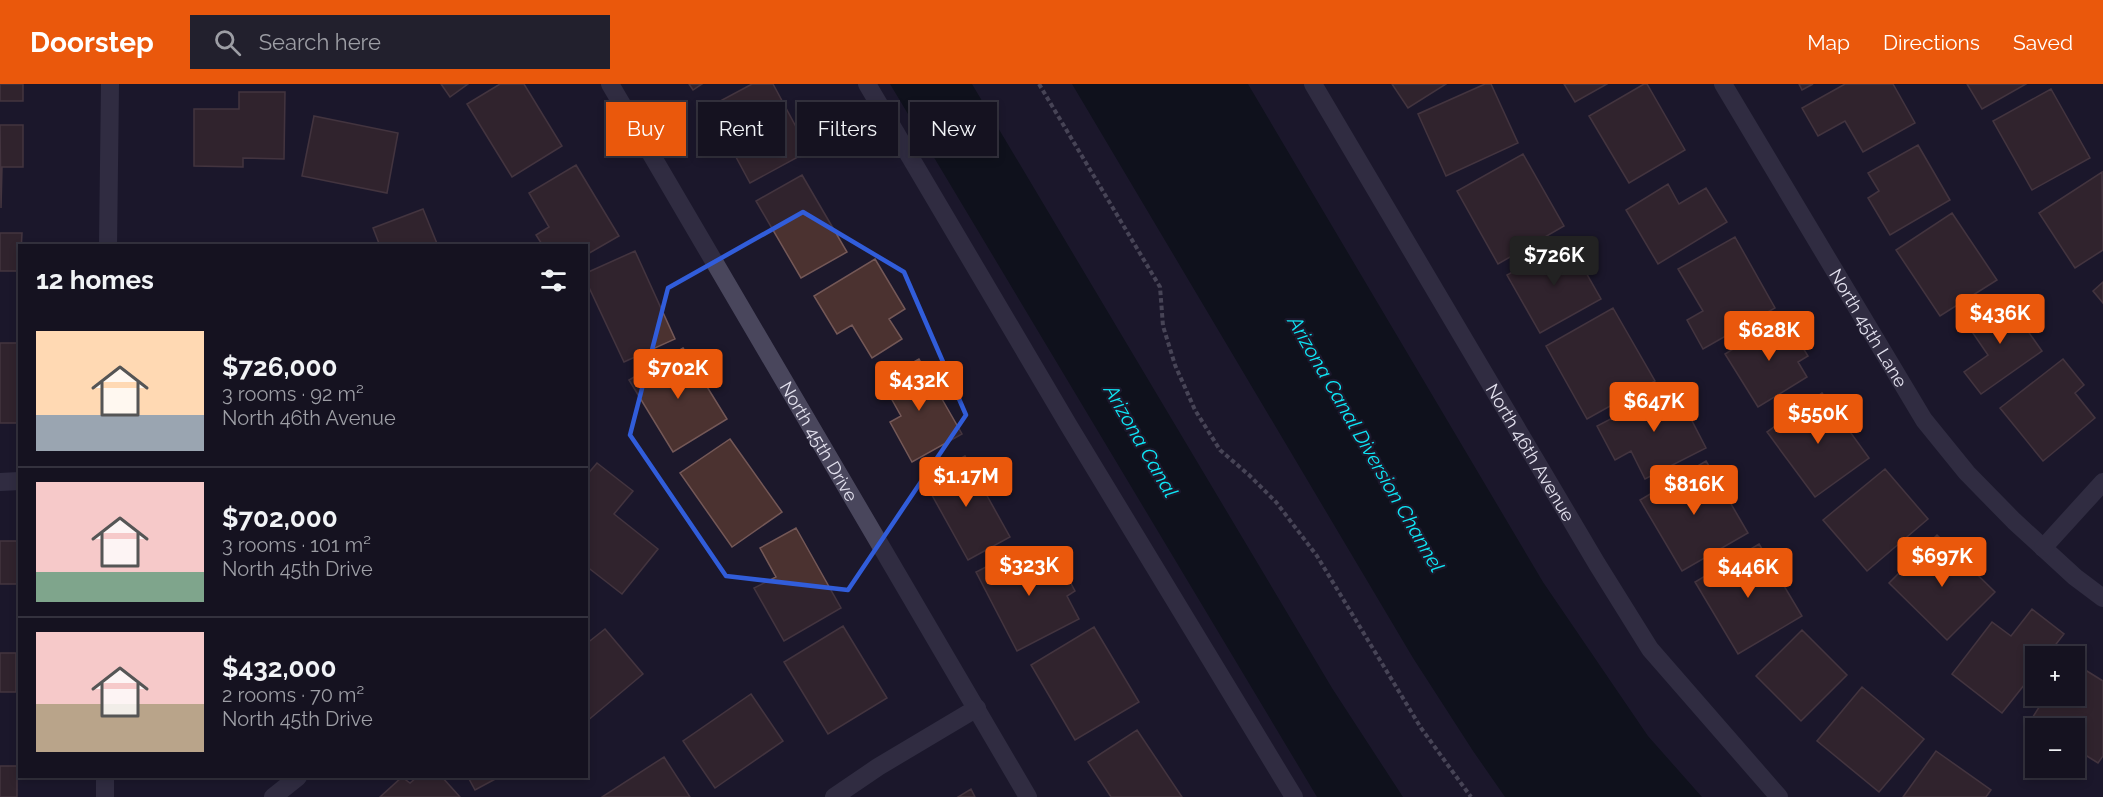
<!DOCTYPE html>
<meta charset="utf-8">
<style>
body{margin:0;font-family:Raleway,sans-serif;background:#22202d;color:#f1f3f6;height:100vh;display:flex;flex-direction:column;font-size:22px;white-space:nowrap}
*{box-sizing:border-box;margin:0}
p{font-size:20px;color:#9d9ea5}
.icon{flex:none;width:33px;height:33px;fill:none;stroke:currentColor;stroke-width:2;stroke-linecap:round;stroke-linejoin:round}
.map{position:relative;flex:1;overflow:hidden}
.details{position:absolute;left:18px;top:160px;width:570px;height:534px;display:flex;flex-direction:column;background:#151220;border-radius:0px;box-shadow:0 3px 9px #0003,0 0 0 2px #34323e}
.details>*{flex:none}
.banner{position:absolute;left:606px;top:18px;width:570px;height:54px;display:flex;gap:12px}
.tools{position:absolute;left:2025px;top:562px;display:grid;gap:12px}
.tools a{display:grid;place-items:center;width:60px;height:60px;border-radius:0px;background:#151220;box-shadow:0 3px 9px #0003,0 0 0 2px #34323e;font-size:30px}
.price{position:absolute;translate:-50% -51px;padding:0 14px;border-radius:6px;background:#ea580c;color:#fff;font-size:20px;line-height:39px;filter:drop-shadow(0 2px 3px #0008)}
.price::after{content:'';position:absolute;left:50%;top:36px;width:18px;height:14px;margin-left:-9px;background:inherit;clip-path:polygon(0 0,100% 0,50% 100%)}
.price.on{background:#222;color:#fff}
ul{padding:0;list-style:none}
li{display:flex;align-items:center;gap:18px;height:150px;padding:0 18px}
li+li{border-top:2px solid #34323e}
li span{display:grid;place-items:center;flex:none;width:168px;height:120px;border-radius:0px;color:#555}
li>.icon{margin-inline-start:auto}
span .icon{width:72px;height:72px;fill:#fffc;stroke-width:1}
li b{font-size:26px}
h2{display:flex;justify-content:space-between;align-items:center;height:72px;padding:0 18px;font-size:26px}
.pill{padding:0 21px;border-radius:0px;background:#151220;box-shadow:0 3px 9px #0003,0 0 0 2px #34323e;font-size:21px;line-height:54px}
.pill.on{background:#ea580c;color:#fff}
header{display:flex;align-items:center;gap:36px;box-sizing:border-box;height:84px;padding:0 30px;background:#ea580c;color:#fff}
header strong{font-size:28px}
nav{display:flex;gap:33px;margin-inline-start:auto;font-size:21px}
.search{width:420px;height:54px;background:#22202d;display:flex;align-items:center;gap:15px;box-sizing:border-box;padding:0 21px;border-radius:0px;color:#9d9ea5;font-size:22px}
.map>svg:first-child{display:block}
</style>
<header>
<strong>Doorstep</strong>
<div class="search"><svg class="icon" aria-label="search" viewBox="0 0 24 24"><circle cx="10" cy="10" r="6"/><path d="M15 15l6 6"/></svg>Search here</div>
<nav><a>Map</a><a>Directions</a><a>Saved</a></nav>
</header>
<div class="map">
<svg width="2103" height="713" viewBox="0 0 2103 713">
<rect width="100%" height="100%" fill="#1c182b"/>
<path fill="#00090b" d="M890 0H972L1332 604 1403 713H1317Z
M1072 0H1248L1543 498 1648 652 1702 713H1505L1473 667 1413 574Z"/>
<path fill="#4b3230" stroke="#745857" stroke-width="1.5" d="M0 0H23V17H0Z
M441 0H468L450 13Z
M500 0H524L562 62 512 93 467 20Z
M689 0H702L693 6Z
M752 0H773L809 67 750 99 709 23Z
M1392 0H1446L1408 24Z
M1485 0H1491L1518 59 1446 92 1418 30Z
M1564 0H1607L1575 18Z
M1644 0H1647L1685 66 1629 99 1589 32Z
M1799 0H1813L1802 6Z
M1845 0H1893L1915 39 1863 68 1845 37 1818 52 1802 24Z
M1967 0H2026L1982 25Z
M2051 5 2090 74 2032 106 1993 37Z
M239 8H285L284 75 243 74V83L194 82V25H239Z
M314 32 398 49 387 109 302 92Z
M0 41H23V83H2L1 124Z
M1918 61 1950 116 1890 151 1868 114 1879 107 1868 89Z
M1523 70 1564 142 1498 180 1457 107Z
M576 81 619 152 586 171V162H543L536 151 549 143 529 109Z
M2102 88 2103 166 2075 184 2039 129Z
M802 91 847 168 801 194 756 117Z
M1668 100 1679 120 1706 104 1727 138 1658 180 1626 126Z
M423 125 438 162H380L373 144Z
M1952 129 1997 196 1940 232 1896 166Z
M0 149H22L20 187H0Z
M1735 153 1775 224 1703 265 1687 236 1703 227 1678 185Z
M1568 157 1601 215 1540 249 1507 191Z
M635 167 675 255 624 278 586 197V189Z
M875 175 905 225 889 235 902 255 872 274 852 241 837 250 814 212Z
M2103 198V219L2093 207Z
M2003 212 2042 267 1981 310 1964 288 1988 271 1966 239Z
M1613 224 1655 297 1587 335 1546 262Z
M1784 233 1808 272 1798 278 1807 293 1758 323 1725 270Z
M0 259H17V339H0Z
M683 264 727 335 673 368 629 296Z
M919 275 962 350 912 378 890 338 901 332 881 296Z
M2063 275 2084 301 2075 309 2095 334 2043 377 2000 324Z
M1674 302 1706 364 1645 395 1631 367 1615 376 1597 342Z
M1822 309 1869 374 1815 413 1767 348Z
M730 355 782 428 732 463 680 389Z
M965 372 1010 453 968 476 923 395Z
M1706 377 1748 449 1682 487 1640 416Z
M597 379 633 407 614 430 658 465 622 510 586 482V392Z
M1885 385 1928 435 1867 487 1823 436Z
M796 444 841 524 784 557 754 504 776 493 760 464Z
M1937 451 1995 508 1947 556 1889 499Z
M0 457H18V500H0Z
M1759 460 1802 532 1738 570 1695 498Z
M1021 465 1030 481 1054 468 1075 507 1067 512 1079 535 1017 567 976 488Z
M2032 525 2064 550 2046 573H2036V586L2002 629 1952 590 1992 538 2011 552Z
M843 542 887 614 828 650 784 578Z
M1094 543 1139 618 1075 656 1031 581Z
M605 545 643 590 586 638V560Z
M1802 546 1847 591 1801 637 1756 592Z
M0 569H16V608H0Z
M2074 579 2103 597V672L2098 679 2074 664V645H2045L2031 636 2046 612H2074Z
M1862 603 1924 655 1879 708 1817 657Z
M751 610 783 657 715 704 683 657Z
M1137 646 1182 713H1111L1088 678Z
M1936 667 1991 706 1986 713H1903Z
M664 673 690 713H602Z
M0 682H17V713H0Z
M402 693 410 699 417 693H442L460 713H380Z
M468 693H499L475 706Z
M971 705 975 713H958Z"/>
<g fill="none" stroke-linecap="round" stroke-linejoin="round">
<path stroke="#7d7a8a" stroke-width="4" stroke-dasharray="4.5 3" stroke-linecap="butt" d="M1039 0 1160 203 1163 242 1175 281 1195 326 1220 366 1249 391 1276 418 1317 472 1421 644 1471 713"/>
<path stroke="#49465c" stroke-width="18" d="M867 0 1069 342 1294 713"/>
<g stroke="#49465c" stroke-width="18">
<path id="s1" d="M610 0 1028 713"/>
<path id="s2" d="M1313 0 1597 480 1650 565 1779 713"/>
<path id="s3" d="M1723 0 1924 336 1967 389 2014 437 2075 493 2103 514"/>
<path d="M0 398 20 397"/>
<path d="M2043 464 2103 398"/>
<path d="M273 713 298 693"/>
<path d="M834 713 878 683 977 624"/>
</g>
<path stroke="#49465c" stroke-width="18" d="M108 162 110 0
M105 713V693"/>
</g>
<path d="M0 0H2103V713H0ZM803 128 904 188 966 331 848 506 726 492 630 351 668 204Z" fill="#1c182b" fill-opacity=".55" fill-rule="evenodd"/>
<path fill="none" stroke="#315dda" stroke-width="4.5" stroke-linejoin="round" d="M803 128 904 188 966 331 848 506 726 492 630 351 668 204Z"/>
<g text-anchor="middle" dominant-baseline="central" stroke-width="4.5" stroke-linejoin="round" paint-order="stroke">
<g font-size="18" fill="#e3e1ee" stroke="#1c182b">
<text stroke="none"><textPath href="#s3" startOffset="284">North 45th Lane</textPath></text>
<text stroke="none"><textPath href="#s1" startOffset="414">North 45th Drive</textPath></text>
<text stroke="none"><textPath href="#s2" startOffset="428">North 46th Avenue</textPath></text>
</g>
<g font-size="20" font-style="italic" fill="#0fe7f6" stroke="#1c182b">
<text transform="translate(1141 357) rotate(60)">Arizona Canal</text>
<text transform="translate(1366 360) rotate(60)">Arizona Canal Diversion Channel</text>
</g>
</g>
</svg>
<div class="tools">
<a>+</a>
<a>−</a>
</div>
<b class="price on" style="left:1554px;top:203px">$726K</b>
<b class="price" style="left:2000px;top:261px">$436K</b>
<b class="price" style="left:1769px;top:278px">$628K</b>
<b class="price" style="left:678px;top:316px">$702K</b>
<b class="price" style="left:919px;top:328px">$432K</b>
<b class="price" style="left:1654px;top:349px">$647K</b>
<b class="price" style="left:1818px;top:361px">$550K</b>
<b class="price" style="left:966px;top:424px">$1.17M</b>
<b class="price" style="left:1694px;top:432px">$816K</b>
<b class="price" style="left:1942px;top:504px">$697K</b>
<b class="price" style="left:1029px;top:513px">$323K</b>
<b class="price" style="left:1748px;top:515px">$446K</b>
<div class="banner">
<a class="pill on">Buy</a>
<a class="pill">Rent</a>
<a class="pill">Filters</a>
<a class="pill">New</a>
</div>
<section class="details">
<h2>12 homes<svg class="icon" aria-label="filters" viewBox="0 0 24 24"><path d="M4 7h16M4 17h16"/><circle cx="9" cy="7" r="2"/><circle cx="15" cy="17" r="2"/></svg></h2>
<ul>
<li><span style="background:linear-gradient(#ffd9b3 70%,#9aa5b1 0)"><svg class="icon" aria-label="home" viewBox="0 0 24 24"><path d="M3 11l9-7 9 7M6 9v11h12V9"/></svg></span><div><b>$726,000</b><p>3 rooms · 92 m²</p><p>North 46th Avenue</p></div></li>
<li><span style="background:linear-gradient(#f6c9c9 75%,#7fa58c 0)"><svg class="icon" aria-label="home" viewBox="0 0 24 24"><path d="M3 11l9-7 9 7M6 9v11h12V9"/></svg></span><div><b>$702,000</b><p>3 rooms · 101 m²</p><p>North 45th Drive</p></div></li>
<li><span style="background:linear-gradient(#f6c9c9 60%,#b9a48a 0)"><svg class="icon" aria-label="home" viewBox="0 0 24 24"><path d="M3 11l9-7 9 7M6 9v11h12V9"/></svg></span><div><b>$432,000</b><p>2 rooms · 70 m²</p><p>North 45th Drive</p></div></li>
</ul>
</section>
</div>
